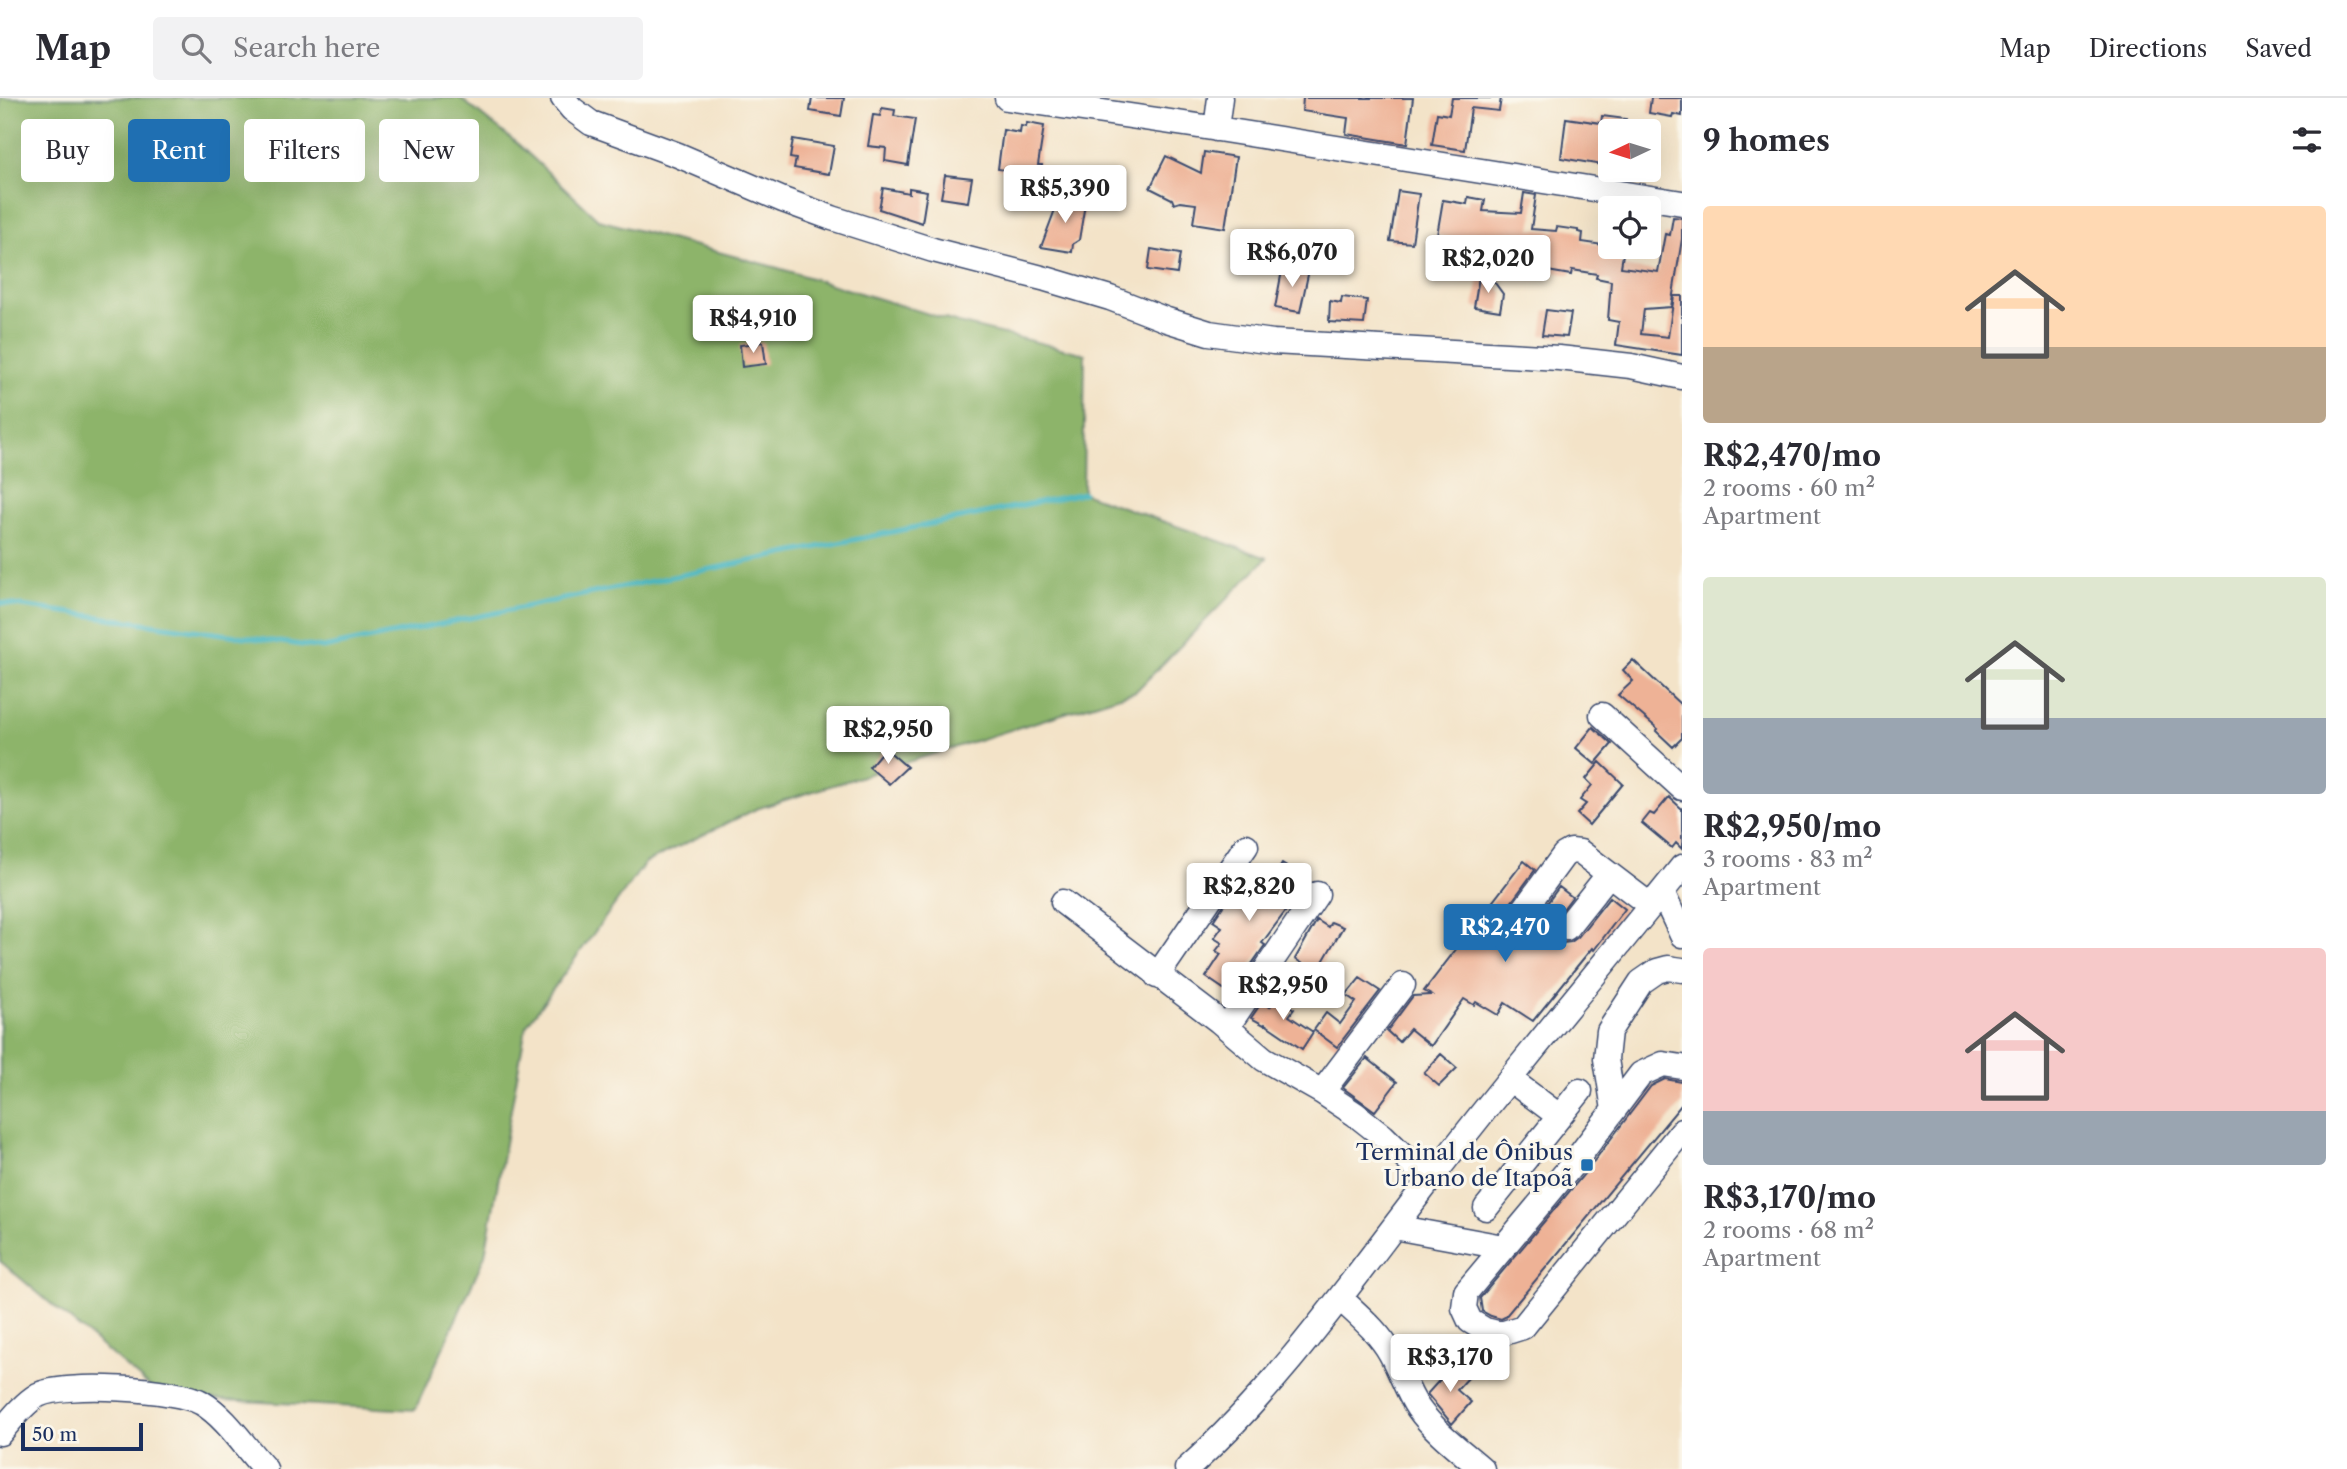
<!DOCTYPE html>
<meta charset="utf-8">
<style>
body{margin:0;font-family:"Libre Caslon Text",serif;background:#f2f2f3;color:#2b2b33;height:100vh;display:flex;flex-direction:column;font-size:26px;white-space:nowrap}
*{box-sizing:border-box;margin:0}
p{font-size:23px;color:#7c7c81}
.icon{flex:none;width:38px;height:38px;fill:none;stroke:currentColor;stroke-width:2;stroke-linecap:round;stroke-linejoin:round}
.map{position:relative;flex:1;overflow:hidden}
.drawer{display:flex;flex-direction:column;background:#fff;width:665px}
.drawer>*{flex:none}
.top-card{position:absolute;left:21px;top:21px;width:665px;height:63px;display:flex;gap:14px}
.needle{width:46px;rotate:266deg}
.fabs{position:absolute;left:1598px;top:21px;display:grid;gap:14px}
.fabs a{display:grid;place-items:center;width:63px;height:63px;border-radius:7px;background:#fff;box-shadow:0 7px 28px #0002;font-size:35px}
.scale{position:absolute;left:21px;bottom:18px;width:122px;box-sizing:border-box;padding-left:7px;border:4px solid #1b2f5e;border-top:0;font-size:19px;line-height:24px;white-space:nowrap;color:#1b2f5e;-webkit-text-stroke:5px #fbf7ec;paint-order:stroke}
.price{position:absolute;translate:-50% -60px;padding:0 16px;border-radius:7px;background:#fff;color:#222;font-size:23px;line-height:46px;filter:drop-shadow(0 2px 4px #0008)}
.price::after{content:'';position:absolute;left:50%;top:42px;width:21px;height:16px;margin-left:-10px;background:inherit;clip-path:polygon(0 0,100% 0,50% 100%)}
.price.on{background:#1f6fb2;color:#fff}
ul{padding:0;list-style:none}
li{display:grid;align-content:center;gap:14px;height:371px;padding:0 21px}
li span{display:grid;place-items:center;height:217px;border-radius:7px;color:#555}
li>.icon{margin-inline-start:auto}
span .icon{width:126px;height:126px;fill:#fffc;stroke-width:1}
li b{font-size:30px}
h2{display:flex;justify-content:space-between;align-items:center;height:84px;padding:0 21px;font-size:30px}
.chip{padding:0 24px;border-radius:7px;background:#fff;box-shadow:0 7px 28px #0002;font-size:24px;line-height:63px}
.chip.on{background:#1f6fb2;color:#fff}
header{display:flex;align-items:center;gap:42px;box-sizing:border-box;height:98px;padding:0 35px;background:#fff;border-bottom:2px solid #e1e1e2}
header strong{font-size:33px}
nav{display:flex;gap:38px;margin-inline-start:auto;font-size:24px}
.search{width:490px;height:63px;background:#f2f2f3;display:flex;align-items:center;gap:18px;box-sizing:border-box;padding:0 24px;border-radius:7px;color:#7c7c81;font-size:26px}
main{display:flex;flex:1;min-height:0}
.map>svg:first-child{display:block}
</style>
<header>
<strong>Map</strong>
<div class="search"><svg class="icon" aria-label="search" viewBox="0 0 24 24"><circle cx="10" cy="10" r="6"/><path d="M15 15l6 6"/></svg>Search here</div>
<nav><a>Map</a><a>Directions</a><a>Saved</a></nav>
</header>
<main>
<div class="map">
<svg width="1682" height="1371" viewBox="0 0 1682 1371">
<rect width="100%" height="100%" fill="#fbf7ec"/>
<filter id="ink" filterUnits="userSpaceOnUse"><feTurbulence type="fractalNoise" baseFrequency=".0143" numOctaves="2"/><feDisplacementMap in="SourceGraphic" scale="14" xChannelSelector="R" yChannelSelector="G"/><feConvolveMatrix kernelMatrix="1 2 1 2 8 2 1 2 1" color-interpolation-filters="sRGB"/></filter>
<filter id="wash" filterUnits="userSpaceOnUse"><feTurbulence type="fractalNoise" baseFrequency=".00686" numOctaves="4" result="noise"/><feDisplacementMap in="SourceGraphic" scale="28" xChannelSelector="R" yChannelSelector="G"/><feGaussianBlur stdDeviation="1.57" result="paint"/><feColorMatrix in="noise" values="0 0 0 0 0 0 0 0 0 0 0 0 0 0 0 0 0 1.4 0 .05"/><feComposite in="paint" operator="in"/></filter>
<g filter="url(#wash)">
<rect width="100%" height="100%" fill="#f3e3c8"/>
<path fill="#8db46a" stroke="#547264" stroke-width="2" d="M0 0H460L519 47 599 122 778 170 958 225 1085 256 1083 395 1267 460 1136 593 756 711 645 765 526 928 485 1157 415 1312 162 1299 0 1163Z"/>
<g fill="none" stroke-linecap="round" stroke-linejoin="round">
<path stroke="#48b6c1" stroke-width="5" d="M0 505 323 550 1083 395"/>
</g>
<g id="blocks">
<path fill="#eeb296" d="M812 0H844L841 18 810 13Z
M1303 0H1413L1407 46 1346 36 1348 20 1302 13Z
M1452 0H1501L1499 13 1471 10 1465 52 1432 47 1437 15 1449 17Z
M1651 0H1682V18L1673 16 1672 19 1649 15Z
M882 10 895 12 894 18 915 21 908 67 885 63 886 50 868 48 873 17 880 18Z
M1602 18 1626 21 1624 33H1610L1608 68 1561 60 1566 20 1601 25Z
M1027 25 1044 28 1038 67H1042L1039 84 1025 81 1026 75 998 71 1003 32 1020 35 1021 28 1026 29Z
M793 41 834 48 829 76 794 70 796 61 790 60Z
M1204 54 1236 59 1225 130 1193 125 1196 106 1180 104 1174 106 1172 101 1150 90 1166 58 1201 75Z
M945 77 972 80 968 104 941 100Z
M883 90 909 95V90L927 93 922 125 879 111Z
M1398 93 1419 96 1412 145 1390 143Z
M1524 95 1536 97 1531 131 1556 133 1557 129 1578 132V134L1583 135 1582 144 1624 150 1621 169 1658 174 1665 136 1670 137 1673 119 1682 120V141L1671 209 1644 211 1641 236 1668 239 1674 198H1682V257L1616 247 1619 224 1608 222 1611 183 1596 180 1597 176 1572 172 1571 177 1530 170 1531 161 1515 159 1512 155H1502L1482 146 1477 180 1460 178 1465 144 1437 137 1443 102 1467 106 1468 99 1485 102 1483 113 1521 115Z
M1066 98 1075 100 1080 105 1085 106 1079 142 1073 146 1072 154 1041 149 1059 101Z
M1151 151 1180 156 1177 176 1148 172Z
M1283 167 1309 172 1300 214 1275 210Z
M1479 179 1492 181 1503 196 1500 213 1474 209Z
M1342 199 1367 202 1364 226 1329 224 1330 203 1341 205Z
M1546 212 1571 215 1567 239 1542 237Z
M763 244 766 266 742 269 740 247Z
M1633 562 1682 608V640L1673 649 1656 633 1658 631 1618 597 1633 583 1623 572Z
M1593 629 1612 646 1595 666 1576 650Z
M885 650 907 669 889 686 869 669Z
M1600 664 1623 686 1589 727 1577 716 1586 706 1580 702 1592 687 1586 681Z
M1669 699 1682 711V751L1676 745 1672 750 1642 725 1650 715 1654 717Z
M1524 763 1535 772 1508 809 1506 822 1512 829 1519 832 1532 826 1559 789 1572 799 1551 827 1552 836 1563 845 1571 844 1578 839 1610 799 1625 811 1594 852 1592 850 1583 861 1533 923 1505 905 1498 917 1476 904 1474 907 1464 901 1431 948 1410 931 1399 944 1387 933 1413 898 1431 897 1424 893Z
M1282 766 1295 774 1286 791 1297 798 1262 845 1265 847 1231 896 1206 879 1221 856 1216 853 1222 845 1214 840 1222 829 1213 823 1250 768 1272 783Z
M1317 822 1328 829 1331 824 1343 829 1317 874 1295 861Z
M1360 880 1380 893 1337 949 1314 932 1326 915 1340 926 1356 904 1346 897Z
M1276 899 1294 911 1289 918 1313 934 1302 951 1265 926 1264 927 1251 920 1262 904 1270 909Z
M1441 956 1457 970 1439 988 1424 975Z
M1367 960 1397 984 1375 1013 1343 990Z
M1665 981 1682 984V1006L1505 1219 1501 1221 1491 1218 1482 1213 1480 1200 1585 1075 1651 988Z
M1455 1265 1469 1279 1457 1292 1471 1304 1452 1326 1427 1296Z"/>
</g>
</g>
<g filter="url(#ink)">
<use href="#blocks" fill-opacity="0" stroke="#3b4a6e" stroke-width="2"/>
<g fill="none" stroke-linecap="round" stroke-linejoin="round">
<defs>
<path id="minor" d="M563 0 572 11 591 25 678 57 783 102 832 120 933 152 1046 181 1110 200 1167 222 1209 235 1273 244 1559 260 1631 268 1682 279
M1007 0 1205 29 1682 105
M1216 31 1220 0
M1602 617 1682 690
M1662 794 1682 837
M1063 804 1219 923 1264 961 1322 994 1355 1016 1383 1038 1429 1083
M1520 817 1564 757 1571 753 1580 754 1651 808
M1566 830 1609 776
M1157 878 1246 748
M1227 929 1317 796
M1682 969 1663 966 1641 976 1573 1066 1466 1194 1464 1210 1470 1223 1485 1232 1501 1236 1523 1229 1682 1033
M1511 982 1559 1018
M1322 994 1403 887
M1614 1012 1606 961 1609 933 1641 884 1657 873 1668 870 1682 872
M1486 1110 1580 993
M1394 1129 1503 1149
M1340 1200C1358 1217 1379 1234 1391 1256 1401 1274 1407 1294 1418 1310 1435 1334 1460 1352 1482 1371
M0 1335C11 1322 23 1306 38 1297 63 1284 178 1290 202 1305 226 1319 246 1351 265 1371
M1187 1371C1280 1287 1353 1181 1429 1083 1511 976 1598 874 1682 769"/>
</defs>
<use href="#minor" stroke="#3b4a6e" stroke-width="27"/>
<use href="#minor" stroke="#fff" stroke-width="24"/>
</g>
</g>
<rect fill="#1f6fb2" stroke="#fbf7ec" stroke-width="2.5" x="1580" y="1060" width="14" height="14" rx="3.5"/>
<g text-anchor="middle" dominant-baseline="central" stroke-width="6" stroke-linejoin="round" paint-order="stroke">
<g font-size="23" fill="#1b2f5e" stroke="#fbf7ec" text-anchor="end">
<text x="1573" y="1054">Terminal de Ônibus<tspan x="1573" dy="26">Urbano de Itapoã</tspan></text>
</g>
</g>
</svg>
<div class="fabs">
<a><svg class="needle" viewBox="-14 -14 28 28"><path d="M0-13l5 13h-10z" fill="#e53935"/><path d="M0 13l5-13h-10z" fill="#7c7c81"/></svg></a>
<a><svg class="icon" aria-label="locate" viewBox="0 0 24 24"><circle cx="12" cy="12" r="6"/><path d="M12 2v4M12 18v4M2 12h4M18 12h4"/></svg></a>
</div>
<div class="scale">50 m</div>
<b class="price" style="left:1065px;top:127px">R$5,390</b>
<b class="price" style="left:1292px;top:191px">R$6,070</b>
<b class="price" style="left:1488px;top:197px">R$2,020</b>
<b class="price" style="left:753px;top:257px">R$4,910</b>
<b class="price" style="left:888px;top:668px">R$2,950</b>
<b class="price" style="left:1249px;top:825px">R$2,820</b>
<b class="price on" style="left:1505px;top:866px">R$2,470</b>
<b class="price" style="left:1283px;top:924px">R$2,950</b>
<b class="price" style="left:1450px;top:1296px">R$3,170</b>
<div class="top-card">
<a class="chip">Buy</a>
<a class="chip on">Rent</a>
<a class="chip">Filters</a>
<a class="chip">New</a>
</div>
</div>
<section class="drawer">
<h2>9 homes<svg class="icon" aria-label="filters" viewBox="0 0 24 24"><path d="M4 7h16M4 17h16"/><circle cx="9" cy="7" r="2"/><circle cx="15" cy="17" r="2"/></svg></h2>
<ul>
<li><span style="background:linear-gradient(#ffd9b3 65%,#b9a48a 0)"><svg class="icon" aria-label="home" viewBox="0 0 24 24"><path d="M3 11l9-7 9 7M6 9v11h12V9"/></svg></span><div><b>R$2,470/mo</b><p>2 rooms · 60 m²</p><p>Apartment</p></div></li>
<li><span style="background:linear-gradient(#dfe7d0 65%,#9aa5b1 0)"><svg class="icon" aria-label="home" viewBox="0 0 24 24"><path d="M3 11l9-7 9 7M6 9v11h12V9"/></svg></span><div><b>R$2,950/mo</b><p>3 rooms · 83 m²</p><p>Apartment</p></div></li>
<li><span style="background:linear-gradient(#f6c9c9 75%,#9aa5b1 0)"><svg class="icon" aria-label="home" viewBox="0 0 24 24"><path d="M3 11l9-7 9 7M6 9v11h12V9"/></svg></span><div><b>R$3,170/mo</b><p>2 rooms · 68 m²</p><p>Apartment</p></div></li>
</ul>
</section>
</main>
